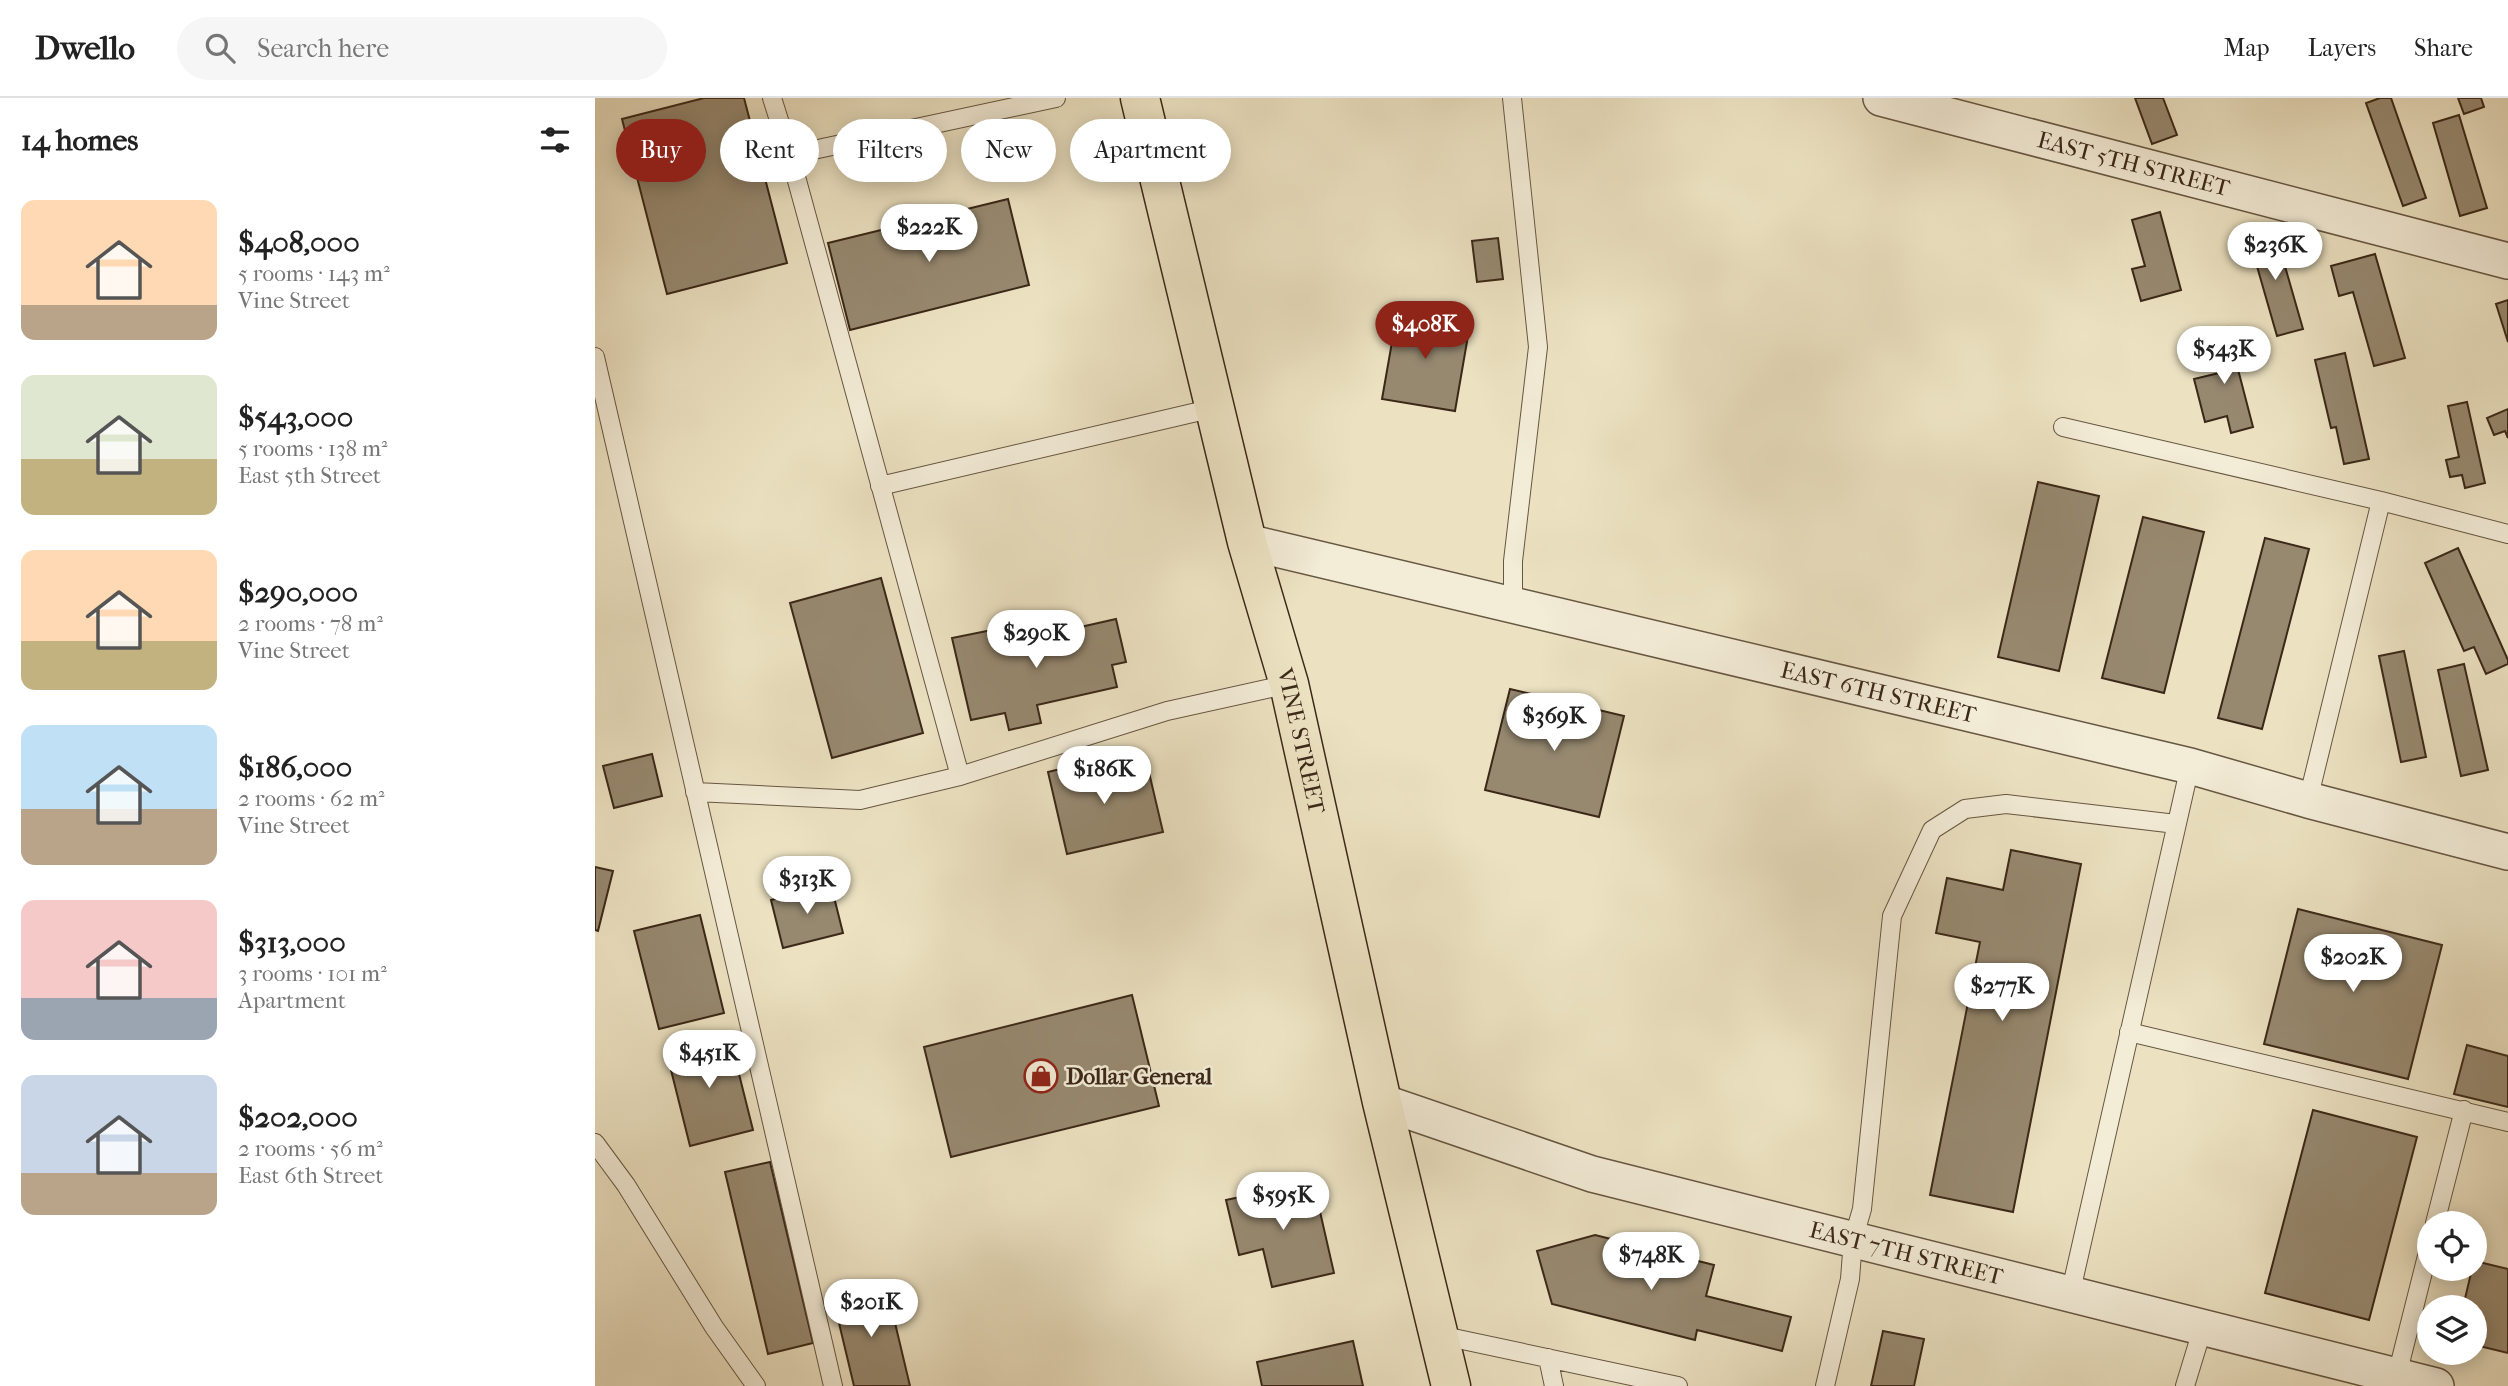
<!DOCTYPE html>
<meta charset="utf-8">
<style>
body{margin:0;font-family:"IM FELL French Canon",serif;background:#f6f6f6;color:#222;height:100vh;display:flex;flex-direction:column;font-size:26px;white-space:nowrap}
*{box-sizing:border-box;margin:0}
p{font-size:23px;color:#767676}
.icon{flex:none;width:38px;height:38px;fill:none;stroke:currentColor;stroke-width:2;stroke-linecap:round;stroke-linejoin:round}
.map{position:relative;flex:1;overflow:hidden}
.sheet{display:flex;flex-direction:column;background:#fff;width:595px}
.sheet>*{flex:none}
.banner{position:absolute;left:21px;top:21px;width:665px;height:63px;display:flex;gap:14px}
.controls{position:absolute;left:1822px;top:1113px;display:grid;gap:14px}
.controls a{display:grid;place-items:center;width:70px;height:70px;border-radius:50%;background:#fff;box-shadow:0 4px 18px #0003;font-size:35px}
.price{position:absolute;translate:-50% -60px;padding:0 16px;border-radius:24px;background:#fff;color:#222;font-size:23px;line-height:46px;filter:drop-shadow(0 2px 4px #0008)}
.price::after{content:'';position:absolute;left:50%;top:42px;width:21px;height:16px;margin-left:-10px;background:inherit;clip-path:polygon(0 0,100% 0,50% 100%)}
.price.current{background:#8f2418;color:#fff}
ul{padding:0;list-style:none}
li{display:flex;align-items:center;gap:21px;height:175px;padding:0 21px}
li span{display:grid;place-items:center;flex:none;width:196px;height:140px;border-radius:14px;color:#555}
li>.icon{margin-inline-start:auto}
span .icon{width:84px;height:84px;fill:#fffc;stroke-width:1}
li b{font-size:30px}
h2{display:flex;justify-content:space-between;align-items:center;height:84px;padding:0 21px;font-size:30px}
.tag{padding:0 24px;border-radius:32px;background:#fff;box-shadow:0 4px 18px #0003;font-size:24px;line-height:63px}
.tag.current{background:#8f2418;color:#fff}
header{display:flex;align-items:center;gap:42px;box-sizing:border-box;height:98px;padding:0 35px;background:#fff;border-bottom:2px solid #e0e0e0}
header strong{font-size:33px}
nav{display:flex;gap:38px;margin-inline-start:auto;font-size:24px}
.search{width:490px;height:63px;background:#f6f6f6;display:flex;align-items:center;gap:18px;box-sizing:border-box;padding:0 24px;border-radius:38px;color:#767676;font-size:26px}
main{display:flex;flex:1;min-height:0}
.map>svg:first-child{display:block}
</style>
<header>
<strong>Dwello</strong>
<div class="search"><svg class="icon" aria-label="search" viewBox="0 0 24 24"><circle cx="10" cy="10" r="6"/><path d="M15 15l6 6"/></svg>Search here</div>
<nav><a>Map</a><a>Layers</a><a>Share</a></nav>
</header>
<main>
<section class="sheet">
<h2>14 homes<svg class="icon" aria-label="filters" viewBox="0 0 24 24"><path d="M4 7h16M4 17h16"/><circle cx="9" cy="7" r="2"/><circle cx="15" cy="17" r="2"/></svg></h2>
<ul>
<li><span style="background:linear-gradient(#ffd9b3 75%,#b9a48a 0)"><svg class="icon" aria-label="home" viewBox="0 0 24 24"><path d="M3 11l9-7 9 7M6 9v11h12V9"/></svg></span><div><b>$408,000</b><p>5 rooms · 143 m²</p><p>Vine Street</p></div></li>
<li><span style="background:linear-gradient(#dfe7d0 60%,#c2b280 0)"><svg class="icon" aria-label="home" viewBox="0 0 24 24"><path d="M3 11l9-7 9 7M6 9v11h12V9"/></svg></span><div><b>$543,000</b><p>5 rooms · 138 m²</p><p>East 5th Street</p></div></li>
<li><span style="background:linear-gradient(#ffd9b3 65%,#c2b280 0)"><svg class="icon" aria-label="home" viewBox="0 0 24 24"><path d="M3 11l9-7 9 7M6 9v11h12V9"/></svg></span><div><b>$290,000</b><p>2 rooms · 78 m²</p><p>Vine Street</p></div></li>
<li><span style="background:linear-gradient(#bfe0f5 60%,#b9a48a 0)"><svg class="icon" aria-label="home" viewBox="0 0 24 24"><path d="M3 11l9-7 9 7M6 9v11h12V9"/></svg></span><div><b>$186,000</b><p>2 rooms · 62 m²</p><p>Vine Street</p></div></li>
<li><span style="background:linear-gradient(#f6c9c9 70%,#9aa5b1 0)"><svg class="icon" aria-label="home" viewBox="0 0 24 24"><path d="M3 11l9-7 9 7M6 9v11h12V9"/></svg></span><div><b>$313,000</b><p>3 rooms · 101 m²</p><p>Apartment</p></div></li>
<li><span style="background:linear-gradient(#c9d6e8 70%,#b9a48a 0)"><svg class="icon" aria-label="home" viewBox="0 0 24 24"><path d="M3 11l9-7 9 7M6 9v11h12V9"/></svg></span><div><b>$202,000</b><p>2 rooms · 56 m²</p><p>East 6th Street</p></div></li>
</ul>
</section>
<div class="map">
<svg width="1913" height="1288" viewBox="0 0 1913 1288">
<rect width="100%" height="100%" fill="#ece2c2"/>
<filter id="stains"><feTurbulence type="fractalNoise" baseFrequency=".00286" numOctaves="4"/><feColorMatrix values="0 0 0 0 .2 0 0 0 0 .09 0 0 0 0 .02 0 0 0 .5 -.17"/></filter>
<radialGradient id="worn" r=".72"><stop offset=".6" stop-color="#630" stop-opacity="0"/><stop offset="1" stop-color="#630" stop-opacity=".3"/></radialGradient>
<path fill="#978970" stroke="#3b2818" stroke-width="2" d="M109 0H149L192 165 72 196 27 21Z
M1540 0H1568L1582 37 1557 46Z
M1785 0H1796L1831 100 1808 108 1771 5Z
M1863 0H1886L1889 9 1869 16Z
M1864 17 1892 110 1865 118 1838 25Z
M413 101 434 187 255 232 233 145Z
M1565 114 1586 192 1546 203 1537 171 1550 168 1537 122Z
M1679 130 1708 231 1682 238 1653 137Z
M903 140 908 181 882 184 877 143Z
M1780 156 1810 260 1779 268 1758 194 1744 198 1736 168Z
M1913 202V244L1901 206Z
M803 210 841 216 840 226 874 232 860 313 787 301Z
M1632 229 1658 329 1636 335 1632 318 1610 324 1599 281 1624 275 1612 234Z
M1750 255 1774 361 1749 366 1741 329 1736 330 1720 262Z
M1872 304 1890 385 1870 390 1867 377 1855 379 1851 362 1864 359 1853 308Z
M1913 311V340L1910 333 1899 337 1892 320Z
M1443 384 1504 398 1464 573 1403 559Z
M1548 419 1609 434 1569 595 1507 580Z
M1670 440 1714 451 1667 631 1623 620Z
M1863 450 1913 562V566L1891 576 1879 549 1869 553 1830 465Z
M286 480 328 635 237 660 195 505Z
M521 521 531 564 517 567 522 589 442 607 446 625 414 632 410 615 376 622 357 540 402 531 406 547Z
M1809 553 1831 659 1806 664 1784 558Z
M1869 566 1893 672 1866 678 1843 572Z
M915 591 1029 618 1004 719 890 692Z
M57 656 67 698 19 710 8 668Z
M498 663 502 678 552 666 568 734 472 756 453 674Z
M1416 752 1486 766 1418 1114 1335 1097 1385 844 1341 835 1352 780 1408 792Z
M0 769 18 773 3 833 0 832Z
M236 787 248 835 188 850 176 802Z
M1703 811 1847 847 1813 981 1669 946Z
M105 817 129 915 64 931 39 833Z
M537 897 564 1008 356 1059 329 949Z
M134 936 158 1032 95 1048 71 952Z
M1872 947 1913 958V1009L1859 996Z
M1718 1012 1822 1039 1774 1222 1670 1195Z
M175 1064 218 1245 173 1256 130 1074Z
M718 1083 739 1175 677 1189 668 1151 644 1157 631 1102Z
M1000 1137 1119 1167 1111 1198 1196 1219 1187 1253 1102 1232 1100 1242 957 1206 942 1153Z
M1880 1163 1913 1171V1255L1880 1247V1209H1868L1877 1171H1880Z
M291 1187 315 1288H259L238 1200Z
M1288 1233 1329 1241 1319 1288H1276Z
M758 1243 768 1288H667L662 1264Z"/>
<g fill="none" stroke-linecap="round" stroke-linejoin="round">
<defs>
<path id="lane" d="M177 0 195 57 365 678
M917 0 943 249 918 463V507
M195 57 461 0
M0 259 238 1288
M1468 329 1786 403 1913 436
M285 388 619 310
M100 694 265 702 365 678 572 613 694 586
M1713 702 1786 403
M1534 934 1913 1024
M0 1045 31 1087 119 1229 161 1288
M1840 1125 1869 1012
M1475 1197 1595 668
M844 1237 1083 1288
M953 1260 959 1288
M1800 1285 1834 1150
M1230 1288 1255 1181 1258 1142 1267 1111 1297 818 1337 732 1370 711 1411 706 1581 726
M1590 1288 1608 1229"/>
<g id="street">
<path id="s1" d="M1286 0 1913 163"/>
<path id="s2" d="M652 444 1595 668 1713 702 1913 754"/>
<path id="s3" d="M787 1004 997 1076 1841 1288"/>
</g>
<g id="primary">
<path id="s4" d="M545 0 652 444 694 586 787 1004 856 1288"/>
</g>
</defs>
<use href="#lane" stroke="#675642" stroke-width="20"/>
<use href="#street" stroke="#675642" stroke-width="38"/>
<use href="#primary" stroke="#3b2818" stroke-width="41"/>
<use href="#lane" stroke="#f3ecd7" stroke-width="18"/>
<use href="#street" stroke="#f3ecd7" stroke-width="35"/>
<use href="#primary" stroke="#ece2c2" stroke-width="38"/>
</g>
<defs>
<symbol id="shop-ring" viewBox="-11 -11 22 22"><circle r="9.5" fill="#f3ecd7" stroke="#8f2418" stroke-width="1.5"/><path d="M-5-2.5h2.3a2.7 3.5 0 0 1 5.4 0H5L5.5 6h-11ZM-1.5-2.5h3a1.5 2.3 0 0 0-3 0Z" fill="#8f2418"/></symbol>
</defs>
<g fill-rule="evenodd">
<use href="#shop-ring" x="427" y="959" width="38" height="38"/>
</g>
<g text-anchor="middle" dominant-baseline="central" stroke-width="5" stroke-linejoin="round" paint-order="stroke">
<g font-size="23" fill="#3b2818" stroke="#f3ecd7">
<text stroke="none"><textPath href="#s1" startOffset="261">EAST 5TH STREET</textPath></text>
<text stroke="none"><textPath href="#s2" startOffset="649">EAST 6TH STREET</textPath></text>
<text stroke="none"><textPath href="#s4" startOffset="663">VINE STREET</textPath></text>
<text stroke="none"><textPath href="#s3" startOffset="546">EAST 7TH STREET</textPath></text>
</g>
<g font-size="23" font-weight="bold" fill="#3b2818" stroke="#f3ecd7" text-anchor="start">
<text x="471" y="978">Dollar General</text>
</g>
</g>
<rect width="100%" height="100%" filter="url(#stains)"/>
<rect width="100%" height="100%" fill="url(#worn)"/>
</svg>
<div class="controls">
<a><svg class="icon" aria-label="locate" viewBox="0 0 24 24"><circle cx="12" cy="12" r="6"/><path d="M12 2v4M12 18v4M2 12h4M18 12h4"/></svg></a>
<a><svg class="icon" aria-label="layers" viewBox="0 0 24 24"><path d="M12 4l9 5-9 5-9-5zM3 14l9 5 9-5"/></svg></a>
</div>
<b class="price" style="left:334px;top:166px">$222K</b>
<b class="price" style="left:1680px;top:184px">$236K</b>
<b class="price current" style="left:830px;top:263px">$408K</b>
<b class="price" style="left:1629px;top:288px">$543K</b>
<b class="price" style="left:441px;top:572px">$290K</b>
<b class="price" style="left:959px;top:655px">$369K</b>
<b class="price" style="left:509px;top:708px">$186K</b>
<b class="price" style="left:212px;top:818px">$313K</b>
<b class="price" style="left:1758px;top:896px">$202K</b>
<b class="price" style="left:1407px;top:925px">$277K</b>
<b class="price" style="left:114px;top:992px">$451K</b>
<b class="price" style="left:688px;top:1134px">$595K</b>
<b class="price" style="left:1056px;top:1194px">$748K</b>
<b class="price" style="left:276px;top:1241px">$201K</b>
<div class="banner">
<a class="tag current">Buy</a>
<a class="tag">Rent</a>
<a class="tag">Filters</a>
<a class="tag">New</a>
<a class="tag">Apartment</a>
</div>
</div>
</main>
